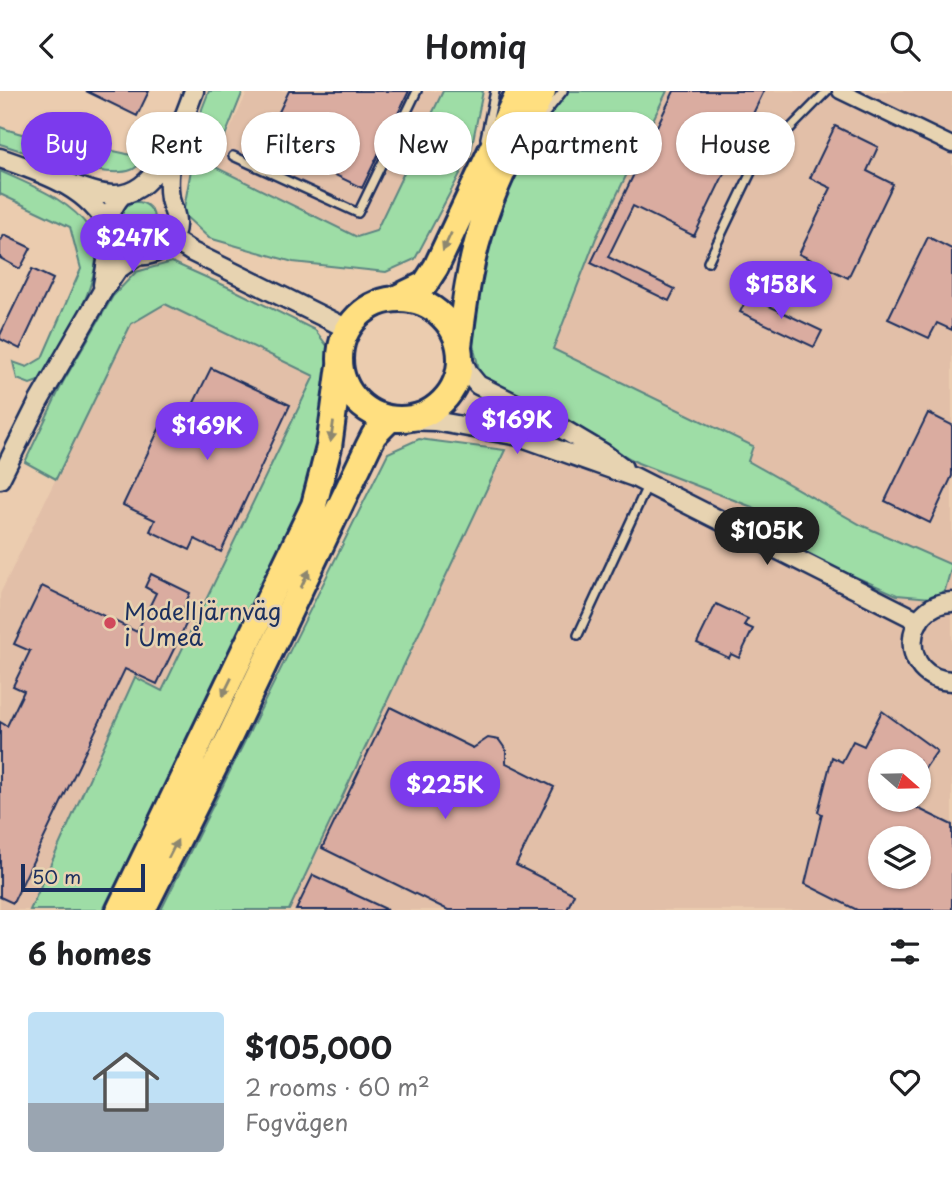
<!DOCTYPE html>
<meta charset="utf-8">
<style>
body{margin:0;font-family:"Playpen Sans",sans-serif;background:#f2f2f2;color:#202124;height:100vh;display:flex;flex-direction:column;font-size:26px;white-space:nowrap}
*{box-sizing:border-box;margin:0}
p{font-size:23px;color:#757577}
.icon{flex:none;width:38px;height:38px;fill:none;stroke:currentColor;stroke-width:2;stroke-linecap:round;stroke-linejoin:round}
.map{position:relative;height:819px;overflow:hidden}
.panel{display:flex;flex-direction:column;background:#fff;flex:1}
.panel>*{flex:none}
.banner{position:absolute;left:21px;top:21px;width:910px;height:63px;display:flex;gap:14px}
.needle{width:46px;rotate:110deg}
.controls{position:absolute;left:868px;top:658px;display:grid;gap:14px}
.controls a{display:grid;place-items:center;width:63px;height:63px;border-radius:50%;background:#fff;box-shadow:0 2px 5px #0004;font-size:35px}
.scale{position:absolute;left:21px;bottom:18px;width:124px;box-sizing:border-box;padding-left:7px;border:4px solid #1b2f5e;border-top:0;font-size:19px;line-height:24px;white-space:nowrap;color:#1b2f5e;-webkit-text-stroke:5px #e7d3b1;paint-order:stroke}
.price{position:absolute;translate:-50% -60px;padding:0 16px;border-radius:24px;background:#7c3aed;color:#fff;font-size:23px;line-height:46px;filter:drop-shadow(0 2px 4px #0008)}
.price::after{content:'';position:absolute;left:50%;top:42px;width:21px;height:16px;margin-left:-10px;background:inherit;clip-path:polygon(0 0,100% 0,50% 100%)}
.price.current{background:#222;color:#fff}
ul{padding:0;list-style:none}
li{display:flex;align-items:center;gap:21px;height:175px;padding:0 28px}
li+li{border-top:2px solid #e0e0e0}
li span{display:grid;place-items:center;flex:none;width:196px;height:140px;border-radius:7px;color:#555}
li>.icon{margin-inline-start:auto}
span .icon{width:84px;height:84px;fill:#fffc;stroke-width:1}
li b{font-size:30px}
h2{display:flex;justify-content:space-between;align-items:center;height:84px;padding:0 28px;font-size:30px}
.pill{padding:0 24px;border-radius:32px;background:#fff;box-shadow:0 2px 5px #0004;font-size:24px;line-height:63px}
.pill.current{background:#7c3aed;color:#fff}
header{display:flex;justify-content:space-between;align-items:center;height:91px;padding:0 28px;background:#fff;font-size:32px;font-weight:600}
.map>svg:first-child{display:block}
</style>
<header><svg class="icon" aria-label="back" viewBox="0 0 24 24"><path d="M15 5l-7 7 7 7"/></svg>Homiq<svg class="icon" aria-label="search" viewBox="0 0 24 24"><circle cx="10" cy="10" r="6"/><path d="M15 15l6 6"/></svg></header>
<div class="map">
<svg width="952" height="819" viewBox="0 0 952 819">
<rect width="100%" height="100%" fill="#ebccaf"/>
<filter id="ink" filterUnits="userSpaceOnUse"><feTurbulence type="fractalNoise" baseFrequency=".0143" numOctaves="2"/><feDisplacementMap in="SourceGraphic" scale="14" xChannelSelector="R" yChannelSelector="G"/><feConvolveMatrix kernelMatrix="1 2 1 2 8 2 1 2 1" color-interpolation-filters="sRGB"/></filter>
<g filter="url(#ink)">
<path fill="#e2bfa8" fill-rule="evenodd" d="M248 0H443L376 140 357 146 213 75Z
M667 0H952V819H289L553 258 596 147ZM880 670H919V709H880ZM880 747H919V786H880Z
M165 212 314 284 162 600 135 587 30 819H0V503L131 233Z"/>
<path fill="#9edda6" stroke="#5c8682" stroke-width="2" d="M209 0H243L213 75 357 146 376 140 443 0H483L470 64 415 168 386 181 293 171 209 147 183 123 202 18Z
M553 0H667L596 147 553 258 753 355 748 370 861 434 952 474 945 499 931 507 897 504 801 462 800 451 752 416 638 372 481 286 473 254 483 172 507 95Z
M0 36C47 54 97 52 144 68 140 73 137 77 131 79 105 89 28 62 0 53Z
M0 80C32 95 69 108 90 138 114 173 64 250 48 283L41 289 30 293 17 288 13 271 27 276 42 267 81 178 70 136 0 103Z
M120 128a17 17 0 1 1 34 0a17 17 0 1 1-34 0Z
M172 171 230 197 315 239 328 256 326 314 315 375 286 449 103 819H30L135 586 162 600 314 285 165 213 131 233 56 388 25 371 63 291 113 205 136 181Z
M419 348 505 359 289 819H161L388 362Z"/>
<path fill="#daaca0" stroke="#1b2f5e" stroke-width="2" fill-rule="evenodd" d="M86 0H149L137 25Z
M289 0H409L362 97 265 50Z
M674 0H764L694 145 633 115 608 166 675 198 669 210 591 172Z
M835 35 878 56 867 80 893 93 848 187 799 163 831 97 810 87Z
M4 144 31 157 20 178 0 167V151Z
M928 146 952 158V239L937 232 929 247 888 228Z
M32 178 53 188 20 258 0 248V244Z
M748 205 822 240 814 256 740 221Z
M211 277 290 314 221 461 195 448 190 459 150 440 155 429 123 414 169 317 187 326Z
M928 322 952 334V385L930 432 885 410Z
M151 483 190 502 181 523 189 527 157 593 125 578 13 812 0 806V631L7 635 24 600 13 595 30 560 14 553 42 495 137 541 156 502 145 496Z
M716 513 748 528 744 534 753 538 739 567 731 563 729 567 697 552Z
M390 616 473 657 488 647 499 649 506 659V672L554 696 516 774 574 803 567 819H448L322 757Z
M882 620 937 660 919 686V670H880V709H916L913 715 952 734V819H857L805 793 822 723 818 721 832 666 842 671 853 650 864 655ZM880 747H919V786H880Z
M313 784 388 819H296Z"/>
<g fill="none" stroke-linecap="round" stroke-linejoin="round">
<defs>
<path id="service" d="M540 29 563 0
M485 47 495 0
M233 65 358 122 417 0
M708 171 755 73 827 0
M578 544 648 393"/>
<path id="minor" d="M840 0 952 54"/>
<path id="tertiary" d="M0 67C43 82 89 96 110 139
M57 88C75 94 96 104 115 104 160 104 181 33 194 0
M122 104C110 117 108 129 111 146 116 151 121 158 127 161 147 171 175 157 176 134 177 124 172 117 170 108 167 90 170 72 173 54
M172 148 192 161 348 238
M103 194 111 146
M460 264 469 283 478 294 544 327 603 362 623 377
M401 329 434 330 519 345 634 386 919 530
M0 388 39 310 102 201 117 179 138 164
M952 511C902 513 897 588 952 590"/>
<path id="trunk" d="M340 268a60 60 0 1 1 120 0a60 60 0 1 1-120 0Z
M394 208 425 193 436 176 519 0
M459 255C464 216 469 176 481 138 495 90 521 45 543 0
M119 819 314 414 329 356 340 274
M143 819 230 645 368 356 374 344 390 328"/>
</defs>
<use href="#service" stroke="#1b2f5e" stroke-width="12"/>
<use href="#minor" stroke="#1b2f5e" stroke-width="19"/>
<use href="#tertiary" stroke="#1b2f5e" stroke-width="23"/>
<use href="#trunk" stroke="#1b2f5e" stroke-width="30"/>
<use href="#service" stroke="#e7d3b1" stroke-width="7"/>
<use href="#minor" stroke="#e7d3b1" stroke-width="14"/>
<use href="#tertiary" stroke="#e7d3b1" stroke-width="18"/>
<use href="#trunk" stroke="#ffdf80" stroke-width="24"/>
</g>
<defs><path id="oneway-solid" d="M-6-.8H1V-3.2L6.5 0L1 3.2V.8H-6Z" transform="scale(1.75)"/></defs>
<g fill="#8d876f">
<use href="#oneway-solid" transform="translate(447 151) rotate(115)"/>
<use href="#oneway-solid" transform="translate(332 341) rotate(98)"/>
<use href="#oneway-solid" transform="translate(305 488) rotate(-65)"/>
<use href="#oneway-solid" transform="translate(227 596) rotate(116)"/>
<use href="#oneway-solid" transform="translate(173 758) rotate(-63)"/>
</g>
</g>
<circle fill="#d1495b" stroke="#e7d3b1" stroke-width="2.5" cx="110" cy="532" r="7"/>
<g text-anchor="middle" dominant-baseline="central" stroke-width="5" stroke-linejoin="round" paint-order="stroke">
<g font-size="23" fill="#1b2f5e" stroke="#e7d3b1" text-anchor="start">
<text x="124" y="519">Modelljärnväg<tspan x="124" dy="26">i Umeå</tspan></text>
</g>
</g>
</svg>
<div class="controls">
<a><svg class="needle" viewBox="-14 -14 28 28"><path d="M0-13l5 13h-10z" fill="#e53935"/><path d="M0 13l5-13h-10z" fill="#757577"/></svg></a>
<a><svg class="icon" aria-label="layers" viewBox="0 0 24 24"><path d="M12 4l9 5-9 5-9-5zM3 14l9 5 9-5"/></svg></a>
</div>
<div class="scale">50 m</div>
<b class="price" style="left:133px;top:183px">$247K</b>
<b class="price" style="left:781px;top:230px">$158K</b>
<b class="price" style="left:517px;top:365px">$169K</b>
<b class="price" style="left:207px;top:371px">$169K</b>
<b class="price current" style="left:767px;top:476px">$105K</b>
<b class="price" style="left:445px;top:730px">$225K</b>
<div class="banner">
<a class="pill current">Buy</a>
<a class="pill">Rent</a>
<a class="pill">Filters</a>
<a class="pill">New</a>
<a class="pill">Apartment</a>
<a class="pill">House</a>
</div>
</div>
<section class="panel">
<h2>6 homes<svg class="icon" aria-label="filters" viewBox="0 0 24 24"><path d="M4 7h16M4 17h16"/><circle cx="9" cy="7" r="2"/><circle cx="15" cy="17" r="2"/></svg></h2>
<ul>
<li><span style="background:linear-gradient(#bfe0f5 65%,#9aa5b1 0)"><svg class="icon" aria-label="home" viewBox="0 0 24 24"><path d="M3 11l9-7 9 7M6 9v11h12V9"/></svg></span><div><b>$105,000</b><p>2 rooms · 60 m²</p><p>Fogvägen</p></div><svg class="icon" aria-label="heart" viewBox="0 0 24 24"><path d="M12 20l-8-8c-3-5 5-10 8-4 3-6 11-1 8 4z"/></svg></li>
</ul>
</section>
